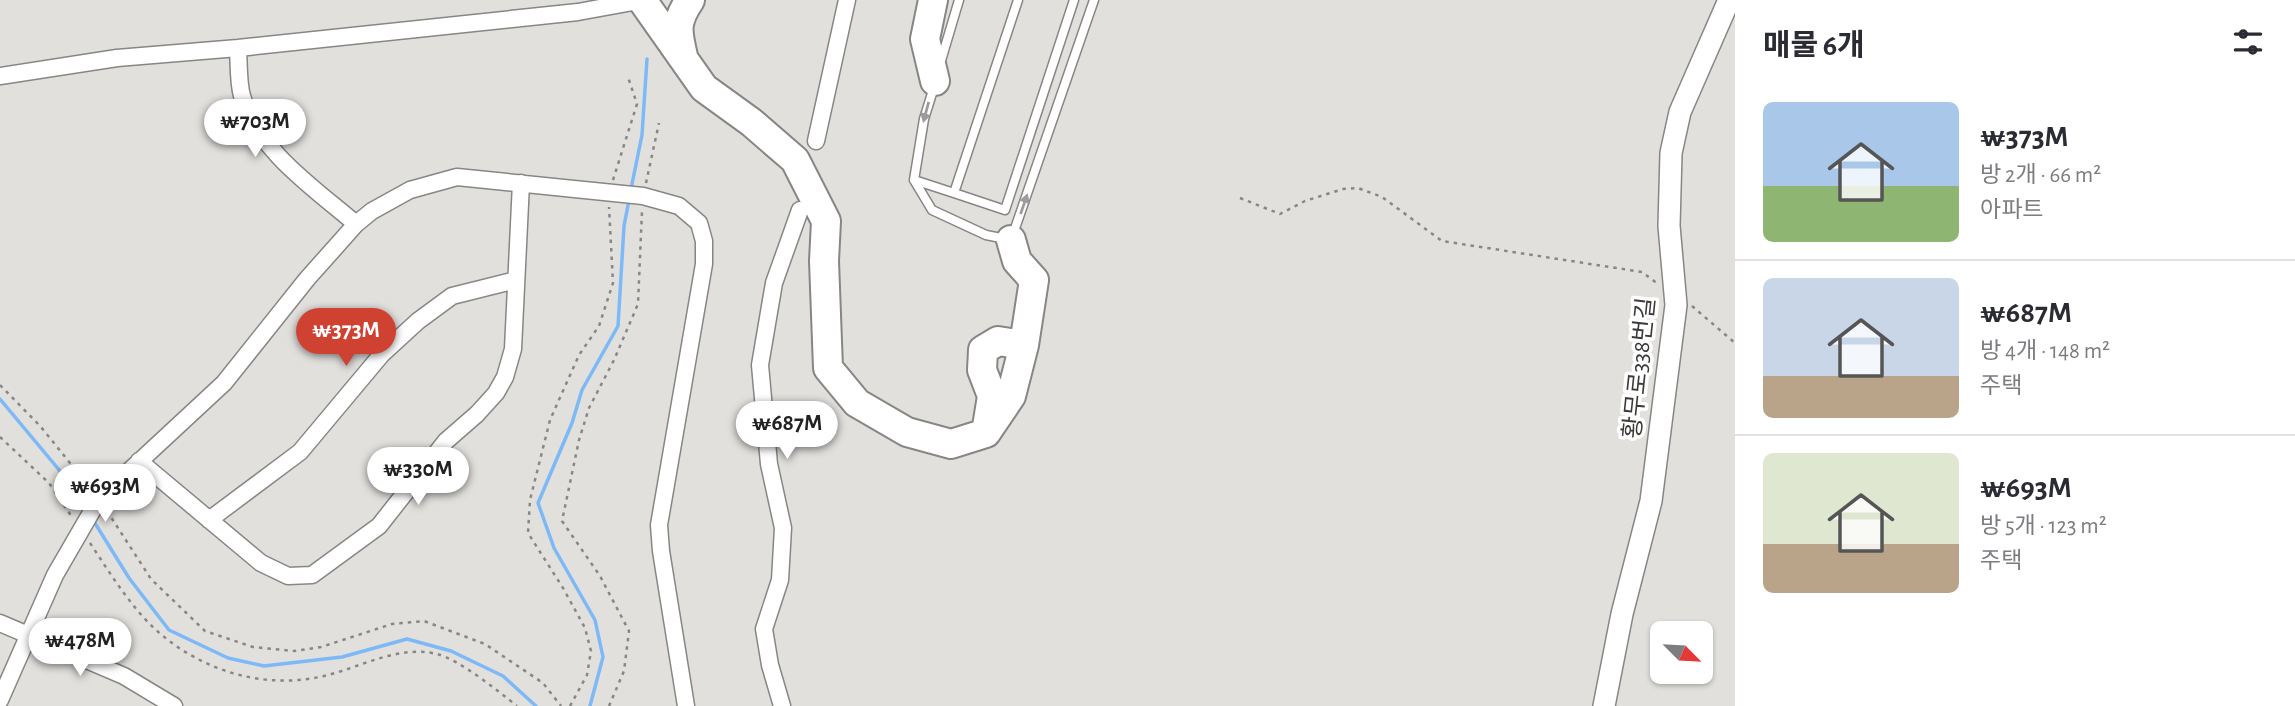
<!DOCTYPE html>
<html lang="ko">
<meta charset="utf-8">
<style>
body{margin:0;font-family:"Alegreya Sans","Noto Sans KR",sans-serif;background:#f2f2f3;color:#2b2b33;height:100vh;display:flex;flex-direction:column;font-size:26px;white-space:nowrap}
*{box-sizing:border-box;margin:0}
p{font-size:23px;color:#7c7c81}
.icon{flex:none;width:38px;height:38px;fill:none;stroke:currentColor;stroke-width:2;stroke-linecap:round;stroke-linejoin:round}
.map{position:relative;flex:1;overflow:hidden}
.sheet{display:flex;flex-direction:column;background:#fff;width:560px}
.sheet>*{flex:none}
.needle{width:46px;rotate:114deg}
.tools{position:absolute;left:1650px;top:621px;display:grid;gap:14px}
.tools a{display:grid;place-items:center;width:63px;height:63px;border-radius:10px;background:#fff;box-shadow:0 2px 5px #0004;font-size:35px}
.price{position:absolute;translate:-50% -60px;padding:0 16px;border-radius:24px;background:#fff;color:#222;font-size:23px;line-height:46px;filter:drop-shadow(0 2px 4px #0008)}
.price::after{content:'';position:absolute;left:50%;top:42px;width:21px;height:16px;margin-left:-10px;background:inherit;clip-path:polygon(0 0,100% 0,50% 100%)}
.price.active{background:#cf4232;color:#fff}
ul{padding:0;list-style:none}
li{display:flex;align-items:center;gap:21px;height:175px;padding:0 28px}
li+li{border-top:2px solid #e1e1e2}
li span{display:grid;place-items:center;flex:none;width:196px;height:140px;border-radius:10px;color:#555}
li>.icon{margin-inline-start:auto}
span .icon{width:84px;height:84px;fill:#fffc;stroke-width:1}
li b{font-size:30px}
h2{display:flex;justify-content:space-between;align-items:center;height:84px;padding:0 28px;font-size:30px}
main{display:flex;flex:1;min-height:0}
.map>svg:first-child{display:block}
</style>
<main>
<div class="map">
<svg width="1735" height="706" viewBox="0 0 1735 706">
<rect width="100%" height="100%" fill="#e2e0dd"/>
<g fill="none" stroke-linecap="round" stroke-linejoin="round">
<path stroke="#7db9f6" stroke-width="3.5" d="M631 189 642 135 647 59
M0 399 70 483 87 510
M93 520 129 578 169 630 228 658 264 666 342 657 407 639 451 651 503 676 536 706
M590 706 603 657 595 620 554 548 538 503 572 423 582 390 618 326 624 226 629 200"/>
<defs>
<path id="lane" d="M940 64 959 0
M934 87 924 119 914 180 932 210 986 235 1011 240 1094 0
M914 180 954 193 1018 0
M954 193 1005 210 1074 0"/>
<path id="street" d="M238 48C239 63 238 82 242 96 258 151 314 188 356 224
M0 76 117 58 238 48 578 12 644 0
M816 141 847 0
M139 461 261 563 288 576 312 575 379 526 446 441 477 414 496 393 505 377 513 349 521 183
M209 520 300 452 382 354 418 321 452 296 516 280
M0 623 124 676 174 706
M0 700 55 575 99 499 224 383 307 279 356 224 372 211 410 190 457 177 643 196 679 206 699 223 704 241V264L659 525 661 551 686 706
M782 706 770 665 764 629 780 580 783 528 769 464 760 365 774 283 800 210"/>
<path id="secondary" d="M1604 706 1622 614 1651 501 1676 305 1669 226 1671 153 1680 112 1729 0"/>
<path id="highway" d="M642 0 704 88 751 122 795 160 826 221 824 261 828 368 857 403 907 432 951 444 986 433 1011 396 1024 345 1034 280 1017 261 1011 240
M933 0 925 39 935 81
M683 56C677 31 675 22 690 0
M987 427 992 396 982 370 983 350 998 341 1024 345"/>
</defs>
<use href="#lane" stroke="#888684" stroke-width="11"/>
<use href="#street" stroke="#888684" stroke-width="19"/>
<use href="#secondary" stroke="#888684" stroke-width="24"/>
<use href="#highway" stroke="#888684" stroke-width="32"/>
<path stroke="#888785" stroke-width="2.5" stroke-dasharray="3.5 5" stroke-linecap="butt" d="M613 180 637 104 628 77
M646 183 659 123
M1240 198 1280 214 1305 201 1343 189 1358 188 1382 197 1442 241 1642 272 1658 284
M1692 306 1735 343
M0 385 41 427 91 489
M0 437 49 483 72 517
M107 511 151 579 205 631 253 647 294 651 321 647 392 624 424 621 485 644 543 683 561 706
M90 543C104 564 117 585 133 605 178 663 255 694 328 675 363 666 399 645 437 654 460 660 498 691 517 706
M570 706 587 675 591 651 585 628 563 588 528 533 530 500 550 420 579 355 599 326 613 283 609 207
M609 706 624 671 629 631 600 576 562 521 579 440 589 408 614 360 638 304 642 211"/>
<use href="#lane" stroke="#fff" stroke-width="8"/>
<use href="#street" stroke="#fff" stroke-width="16"/>
<use href="#secondary" stroke="#fff" stroke-width="21"/>
<use href="#highway" stroke="#fff" stroke-width="28"/>
</g>
<defs><path id="oneway-solid" d="M-6-.8H1V-3.2L6.5 0L1 3.2V.8H-6Z" transform="scale(1.75)"/></defs>
<g fill="#9d9c9c">
<use href="#oneway-solid" transform="translate(926 112) rotate(105)"/>
<use href="#oneway-solid" transform="translate(1024 204) rotate(-71)"/>
</g>
<g text-anchor="middle" dominant-baseline="central" stroke-width="7" stroke-linejoin="round" paint-order="stroke">
<g font-size="24" fill="#3b3a39" stroke="#fff">
<text transform="translate(1640 368) rotate(-84)">황무로338번길</text>
</g>
</g>
</svg>
<div class="tools">
<a><svg class="needle" viewBox="-14 -14 28 28"><path d="M0-13l5 13h-10z" fill="#e53935"/><path d="M0 13l5-13h-10z" fill="#7c7c81"/></svg></a>
</div>
<b class="price" style="left:255px;top:159px">₩703M</b>
<b class="price active" style="left:346px;top:368px">₩373M</b>
<b class="price" style="left:787px;top:461px">₩687M</b>
<b class="price" style="left:418px;top:507px">₩330M</b>
<b class="price" style="left:105px;top:524px">₩693M</b>
<b class="price" style="left:80px;top:678px">₩478M</b>
</div>
<section class="sheet">
<h2>매물 6개<svg class="icon" aria-label="filters" viewBox="0 0 24 24"><path d="M4 7h16M4 17h16"/><circle cx="9" cy="7" r="2"/><circle cx="15" cy="17" r="2"/></svg></h2>
<ul>
<li><span style="background:linear-gradient(#a9c7e8 60%,#8fb573 0)"><svg class="icon" aria-label="home" viewBox="0 0 24 24"><path d="M3 11l9-7 9 7M6 9v11h12V9"/></svg></span><div><b>₩373M</b><p>방 2개 · 66 m²</p><p>아파트</p></div></li>
<li><span style="background:linear-gradient(#c9d6e8 70%,#b9a48a 0)"><svg class="icon" aria-label="home" viewBox="0 0 24 24"><path d="M3 11l9-7 9 7M6 9v11h12V9"/></svg></span><div><b>₩687M</b><p>방 4개 · 148 m²</p><p>주택</p></div></li>
<li><span style="background:linear-gradient(#dfe7d0 65%,#b9a48a 0)"><svg class="icon" aria-label="home" viewBox="0 0 24 24"><path d="M3 11l9-7 9 7M6 9v11h12V9"/></svg></span><div><b>₩693M</b><p>방 5개 · 123 m²</p><p>주택</p></div></li>
</ul>
</section>
</main>
